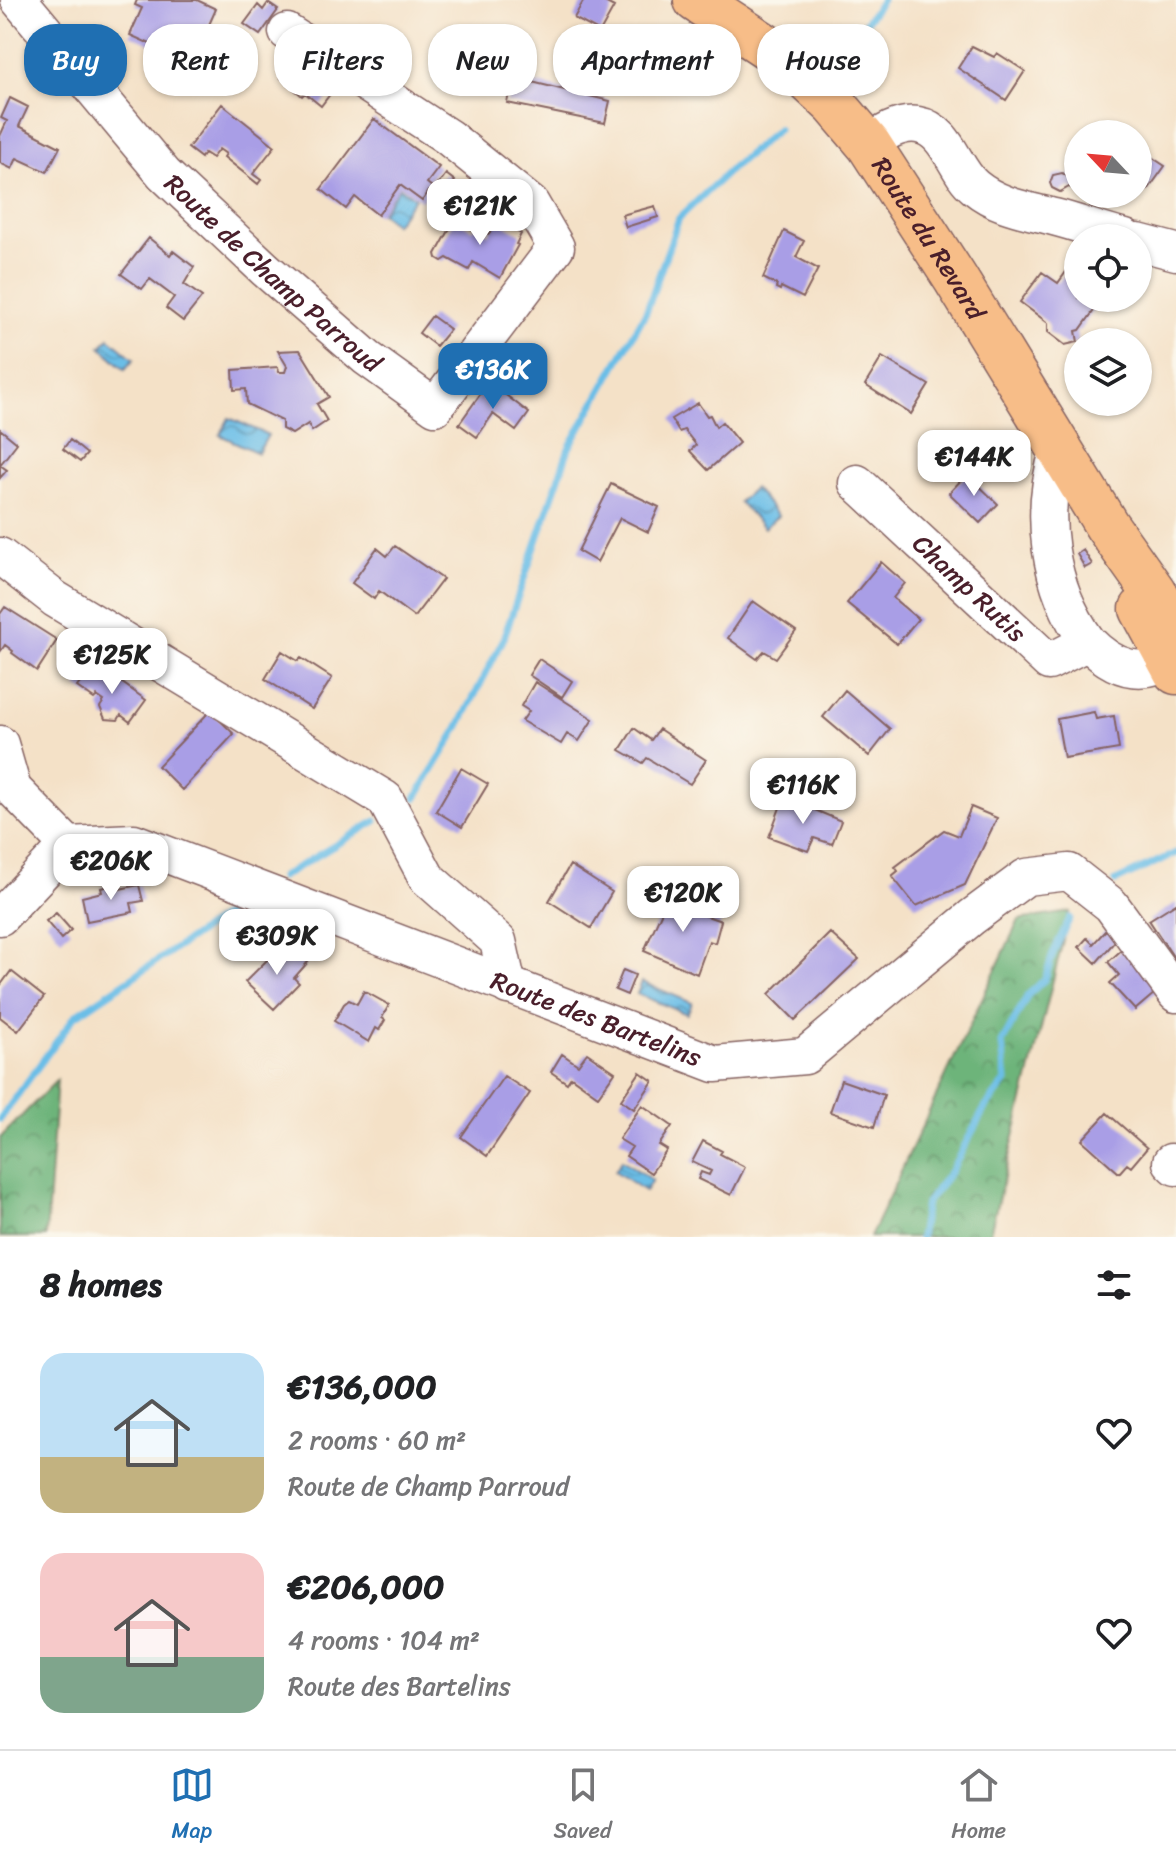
<!DOCTYPE html>
<meta charset="utf-8">
<style>
body{margin:0;font-family:Sriracha,sans-serif;background:#f2f2f2;color:#202124;height:100vh;display:flex;flex-direction:column;font-size:30px;white-space:nowrap}
*{box-sizing:border-box;margin:0}
p{font-size:26px;color:#757577}
.icon{flex:none;width:44px;height:44px;fill:none;stroke:currentColor;stroke-width:2;stroke-linecap:round;stroke-linejoin:round}
.map{position:relative;height:1237px;overflow:hidden}
.side{display:flex;flex-direction:column;background:#fff;flex:1}
.side>*{flex:none}
.top-card{position:absolute;left:24px;top:24px;width:1128px;height:72px;display:flex;gap:16px}
.needle{width:52px;rotate:296deg}
.fabs{position:absolute;left:1064px;top:120px;display:grid;gap:16px}
.fabs a{display:grid;place-items:center;width:88px;height:88px;border-radius:50%;background:#fff;box-shadow:0 2px 6px #0004;font-size:40px}
.price{position:absolute;translate:-50% -68px;padding:0 18px;border-radius:16px;background:#fff;color:#222;font-size:26px;line-height:52px;filter:drop-shadow(0 2px 4px #0008)}
.price::after{content:'';position:absolute;left:50%;top:48px;width:24px;height:18px;margin-left:-12px;background:inherit;clip-path:polygon(0 0,100% 0,50% 100%)}
.price.active{background:#1f6fb2;color:#fff}
ul{padding:0;list-style:none}
li{display:flex;align-items:center;gap:24px;height:200px;padding:0 40px}
li span{display:grid;place-items:center;flex:none;width:224px;height:160px;border-radius:24px;color:#555}
li>.icon{margin-inline-start:auto}
span .icon{width:96px;height:96px;fill:#fffc;stroke-width:1}
li b{font-size:34px}
h2{display:flex;justify-content:space-between;align-items:center;height:96px;padding:0 40px;font-size:34px}
.chip{padding:0 28px;border-radius:32px;background:#fff;box-shadow:0 2px 6px #0004;font-size:28px;line-height:72px}
.chip.active{background:#1f6fb2;color:#fff}
.tab-bar{display:flex;justify-content:space-around;align-items:center;height:112px;border-top:2px solid #e0e0e0;background:#fff;font-size:22px;color:#757577}
.tab-bar a{display:grid;justify-items:center;gap:4px}
.tab-bar .active{color:#1f6fb2}
.map>svg:first-child{display:block}
</style>
<div class="map">
<svg width="1176" height="1237" viewBox="0 0 1176 1237">
<defs>
<pattern id="forest-crowns" width="20" height="18" patternUnits="userSpaceOnUse" patternTransform="scale(2)"><rect width="20" height="18" fill="#6db47a"/><path d="M2 6a3 3 0 1 1 6 0M12 15a3 3 0 1 1 6 0" fill="none" stroke="#5c9264"/></pattern>
<pattern id="water-waves" width="16" height="10" patternUnits="userSpaceOnUse" patternTransform="scale(2)"><rect width="16" height="10" fill="#6bbee7"/><path d="M0 5q4-4 8 0t8 0" fill="none" stroke="#5a9abb"/></pattern>
</defs>
<rect width="100%" height="100%" fill="#fbf7ec"/>
<filter id="ink" filterUnits="userSpaceOnUse"><feTurbulence type="fractalNoise" baseFrequency=".0125" numOctaves="2"/><feDisplacementMap in="SourceGraphic" scale="16" xChannelSelector="R" yChannelSelector="G"/><feConvolveMatrix kernelMatrix="1 2 1 2 8 2 1 2 1" color-interpolation-filters="sRGB"/></filter>
<filter id="wash" filterUnits="userSpaceOnUse"><feTurbulence type="fractalNoise" baseFrequency=".006" numOctaves="4" result="noise"/><feDisplacementMap in="SourceGraphic" scale="32" xChannelSelector="R" yChannelSelector="G"/><feGaussianBlur stdDeviation="1.8" result="paint"/><feColorMatrix in="noise" values="0 0 0 0 0 0 0 0 0 0 0 0 0 0 0 0 0 1.4 0 .05"/><feComposite in="paint" operator="in"/></filter>
<g filter="url(#wash)">
<rect width="100%" height="100%" fill="#f4e1c7"/>
<path fill="url(#forest-crowns)" stroke="#5c6a52" stroke-width="2" d="M1070 912 989 1237H870L1019 920Z
M57 1080 46 1237H0V1138Z"/>
<path fill="url(#water-waves)" stroke="#5a6e89" stroke-width="2" d="M400 187 415 198 395 224 381 213Z
M109 338 134 359 125 369 101 347Z
M229 418 268 435 258 453 220 435Z
M754 488 778 516 764 528 739 502Z
M642 982 692 1003 687 1014 637 994Z
M622 1160 652 1180 645 1191 615 1171Z"/>
<g fill="none" stroke-linecap="round" stroke-linejoin="round">
<path stroke="#6bbee7" stroke-width="7" d="M839 58 882 0
M416 798 457 730 503 640 569 448 646 312 679 218 733 167 778 129
M281 877 376 821
M1116 881 1176 853
M0 1119 75 1016 228 913
M920 1237 926 1203 951 1171 985 1108 1006 1081 1002 1043 1028 995 1045 979 1054 951 1070 918"/>
</g>
<g id="blocks">
<path fill="#a99ee6" d="M137 0H197L216 9 204 36 191 31 179 57 130 35 142 8 135 5Z
M584 0H601L614 7 600 32 574 18Z
M268 3 278 10 260 35 244 24 258 5 263 10Z
M972 46 994 57 997 53 1025 71 1006 100 958 68Z
M299 57 337 85 321 106 305 93 302 96 281 78Z
M507 76 610 101 605 123 507 103 509 93 504 91Z
M10 98 28 107 19 126 60 147 47 172 17 158 12 169 0 163V136L7 121 1 118Z
M222 104 275 146 253 174 261 180 258 184 224 157 226 154 219 149 212 158 204 153 201 158 188 148Z
M374 119 439 167 427 183 432 187 422 201 400 185 378 215 355 197 346 209 321 189Z
M1104 124 1118 134H1097Z
M1138 148 1165 166 1148 190 1141 192 1138 191Z
M1078 163V190L1069 187 1060 192 1052 188 1050 183 1053 175 1062 173 1068 177Z
M446 174 455 181 443 197 434 190Z
M655 206 658 217 626 227 622 215Z
M455 220 473 230 476 226 489 234 497 220 521 234 516 244 518 245 500 278 473 262 469 270 447 258 442 261 437 258 436 254Z
M784 231 804 241 796 257 818 269 803 298 781 287 780 290 776 288 777 285 763 278Z
M149 238 170 255 173 251 194 267 184 284 202 297 183 321 166 308 174 297 150 279 142 289 121 274Z
M1078 255V298H1103L1080 330 1076 331 1078 342 1065 345 1048 332V323L1020 302 1042 272 1058 283Z
M432 316 450 329 436 346 419 333Z
M300 350 329 397 317 404 327 421 312 431 308 424 292 434 282 429V421L247 404 246 389 234 390 233 370 278 367 279 372H285L287 366 278 351Z
M882 357 929 385 911 414 865 385Z
M489 382 529 413 516 431 493 414 477 437 459 424Z
M698 403 707 416 710 415 716 427 722 422 739 443 708 470 690 451 696 445 684 430 679 432 671 419Z
M0 429 17 443 0 465 7 470 0 478Z
M70 440 87 454 80 462 63 449Z
M967 474 998 504 980 523 949 493Z
M611 484 659 507 648 532 620 518 597 562 578 551Z
M395 546 443 579 414 617 379 591 374 599 352 583 377 548 387 556Z
M1083 550 1092 564 1085 568 1077 554Z
M881 562 905 583 893 598 918 619 897 644 847 603Z
M753 601 796 631 776 658 764 651 757 659 728 638Z
M5 607 57 640 37 671 12 653 13 651 5 645 0 652V614Z
M282 651 298 661 301 658 332 678 312 709 265 679Z
M539 659 572 681 562 697 529 675Z
M91 668 108 680 111 675 146 700 130 722 121 715 118 720 105 719 100 707 104 701 97 696 94 699 77 687Z
M535 682 593 719 579 741 567 734 561 744 522 721 529 711 521 706Z
M845 690 890 729 869 756 823 717Z
M210 711 234 734 182 790 158 766Z
M1094 712 1096 719 1114 716 1119 749 1064 758 1057 719Z
M634 728 651 740 659 729 706 760 690 784 647 758 643 763 620 750Z
M461 768 488 784 462 827 436 811Z
M784 797 841 821 832 844 814 838 808 851 769 837Z
M971 807 997 818 965 885 916 906 892 876 898 871 895 867 944 830 959 836Z
M570 865 612 892 591 928 549 901Z
M139 885 143 901 131 903 133 912 87 921 82 897 102 892 101 888 109 886 110 891Z
M670 893 706 907 704 915 721 921 715 943 709 941 697 974 644 951Z
M1176 903V961L1149 920Z
M56 913 71 930 61 939 46 921Z
M1113 930 1116 940 1096 963 1079 947 1087 938 1093 944 1105 931Z
M830 933 859 959 795 1020 769 994Z
M289 946 308 962 294 978 299 983 274 1009 245 982 271 956 277 961Z
M1126 946 1162 987 1135 1010 1110 983 1119 975 1108 962Z
M623 970 635 975 627 995 615 990Z
M11 971 44 997 18 1031 0 1017V986Z
M364 991 389 1005 382 1018 385 1020 379 1030 376 1028 369 1042 334 1021 344 1004 349 1000 357 1004Z
M587 1053 615 1072 598 1096 571 1077 567 1083 551 1072 562 1054 578 1065Z
M640 1072 653 1081 634 1109 621 1100Z
M504 1076 530 1093 487 1156 461 1137Z
M841 1080 884 1095 874 1127 830 1112Z
M642 1105 672 1126 659 1145 667 1150 651 1173 626 1156 632 1147 619 1139Z
M1107 1113 1147 1148 1131 1167 1127 1164 1119 1173 1082 1140Z
M703 1141 722 1151 720 1154 745 1167 731 1195 698 1179 701 1172 709 1175 711 1171 692 1162Z"/>
</g>
</g>
<g filter="url(#ink)">
<use href="#blocks" fill-opacity="0" stroke="#866362" stroke-width="2"/>
<g fill="none" stroke-linecap="round" stroke-linejoin="round">
<defs>
<g id="minor">
<path id="s1" d="M19 0 164 174 265 269 367 358 435 407 556 247 531 204 448 137 287 32"/>
<path d="M869 145C881 134 900 122 918 125 948 130 954 170 975 187 998 206 1027 210 1054 217 1078 223 1101 232 1125 238"/>
<path d="M1138 242 1176 252"/>
<path d="M1059 449C1038 513 1048 587 1088 642"/>
<path id="s2" d="M857 483 1049 662 1088 642C1114 669 1142 678 1176 657"/>
<path d="M0 556 55 599 385 799 427 878 498 941 508 986"/>
<path d="M0 744 13 789 68 845"/>
<path id="s3" d="M0 917 68 845 134 842 715 1064 805 1056 972 917 1026 877 1069 872 1111 905 1176 994"/>
<path d="M1171 1162 1176 1167"/>
</g>
<g id="major">
<path id="s4" d="M696 0 778 54 807 79 835 105 869 145 955 278 1107 526 1153 591 1176 630"/>
<path d="M1142 609 1176 672"/>
</g>
</defs>
<use href="#minor" stroke="#866362" stroke-width="39"/>
<use href="#major" stroke="#866362" stroke-width="47"/>
<use href="#minor" stroke="#fff" stroke-width="36"/>
<use href="#major" stroke="#f7bd88" stroke-width="44"/>
</g>
</g>
<g text-anchor="middle" dominant-baseline="central" stroke-width="8" stroke-linejoin="round" paint-order="stroke">
<g font-size="26" fill="#4a1f2b" stroke="#fbf7ec">
<text stroke="none"><textPath href="#s4" startOffset="338">Route du Revard</textPath></text>
<text stroke="none"><textPath href="#s1" startOffset="374">Route de Champ Parroud</textPath></text>
<text stroke="none"><textPath href="#s2" startOffset="154">Champ Rutis</textPath></text>
<text stroke="none"><textPath href="#s3" startOffset="660">Route des Bartelins</textPath></text>
</g>
</g>
</svg>
<div class="fabs">
<a><svg class="needle" viewBox="-14 -14 28 28"><path d="M0-13l5 13h-10z" fill="#e53935"/><path d="M0 13l5-13h-10z" fill="#757577"/></svg></a>
<a><svg class="icon" aria-label="locate" viewBox="0 0 24 24"><circle cx="12" cy="12" r="6"/><path d="M12 2v4M12 18v4M2 12h4M18 12h4"/></svg></a>
<a><svg class="icon" aria-label="layers" viewBox="0 0 24 24"><path d="M12 4l9 5-9 5-9-5zM3 14l9 5 9-5"/></svg></a>
</div>
<b class="price" style="left:480px;top:247px">€121K</b>
<b class="price active" style="left:493px;top:411px">€136K</b>
<b class="price" style="left:974px;top:498px">€144K</b>
<b class="price" style="left:112px;top:696px">€125K</b>
<b class="price" style="left:803px;top:826px">€116K</b>
<b class="price" style="left:111px;top:902px">€206K</b>
<b class="price" style="left:683px;top:934px">€120K</b>
<b class="price" style="left:277px;top:977px">€309K</b>
<div class="top-card">
<a class="chip active">Buy</a>
<a class="chip">Rent</a>
<a class="chip">Filters</a>
<a class="chip">New</a>
<a class="chip">Apartment</a>
<a class="chip">House</a>
</div>
</div>
<section class="side">
<h2>8 homes<svg class="icon" aria-label="filters" viewBox="0 0 24 24"><path d="M4 7h16M4 17h16"/><circle cx="9" cy="7" r="2"/><circle cx="15" cy="17" r="2"/></svg></h2>
<ul>
<li><span style="background:linear-gradient(#bfe0f5 65%,#c2b280 0)"><svg class="icon" aria-label="home" viewBox="0 0 24 24"><path d="M3 11l9-7 9 7M6 9v11h12V9"/></svg></span><div><b>€136,000</b><p>2 rooms · 60 m²</p><p>Route de Champ Parroud</p></div><svg class="icon" aria-label="heart" viewBox="0 0 24 24"><path d="M12 20l-8-8c-3-5 5-10 8-4 3-6 11-1 8 4z"/></svg></li>
<li><span style="background:linear-gradient(#f6c9c9 65%,#7fa58c 0)"><svg class="icon" aria-label="home" viewBox="0 0 24 24"><path d="M3 11l9-7 9 7M6 9v11h12V9"/></svg></span><div><b>€206,000</b><p>4 rooms · 104 m²</p><p>Route des Bartelins</p></div><svg class="icon" aria-label="heart" viewBox="0 0 24 24"><path d="M12 20l-8-8c-3-5 5-10 8-4 3-6 11-1 8 4z"/></svg></li>
</ul>
</section>
<nav class="tab-bar">
<a class="active"><svg class="icon" aria-label="map" viewBox="0 0 24 24"><path d="M3 6l6-2 6 2 6-2v14l-6 2-6-2-6 2zM9 4v14M15 6v14"/></svg>Map</a>
<a><svg class="icon" aria-label="saved" viewBox="0 0 24 24"><path d="M7 4h10v16l-5-4-5 4z"/></svg>Saved</a>
<a><svg class="icon" aria-label="home" viewBox="0 0 24 24"><path d="M3 11l9-7 9 7M6 9v11h12V9"/></svg>Home</a>
</nav>
